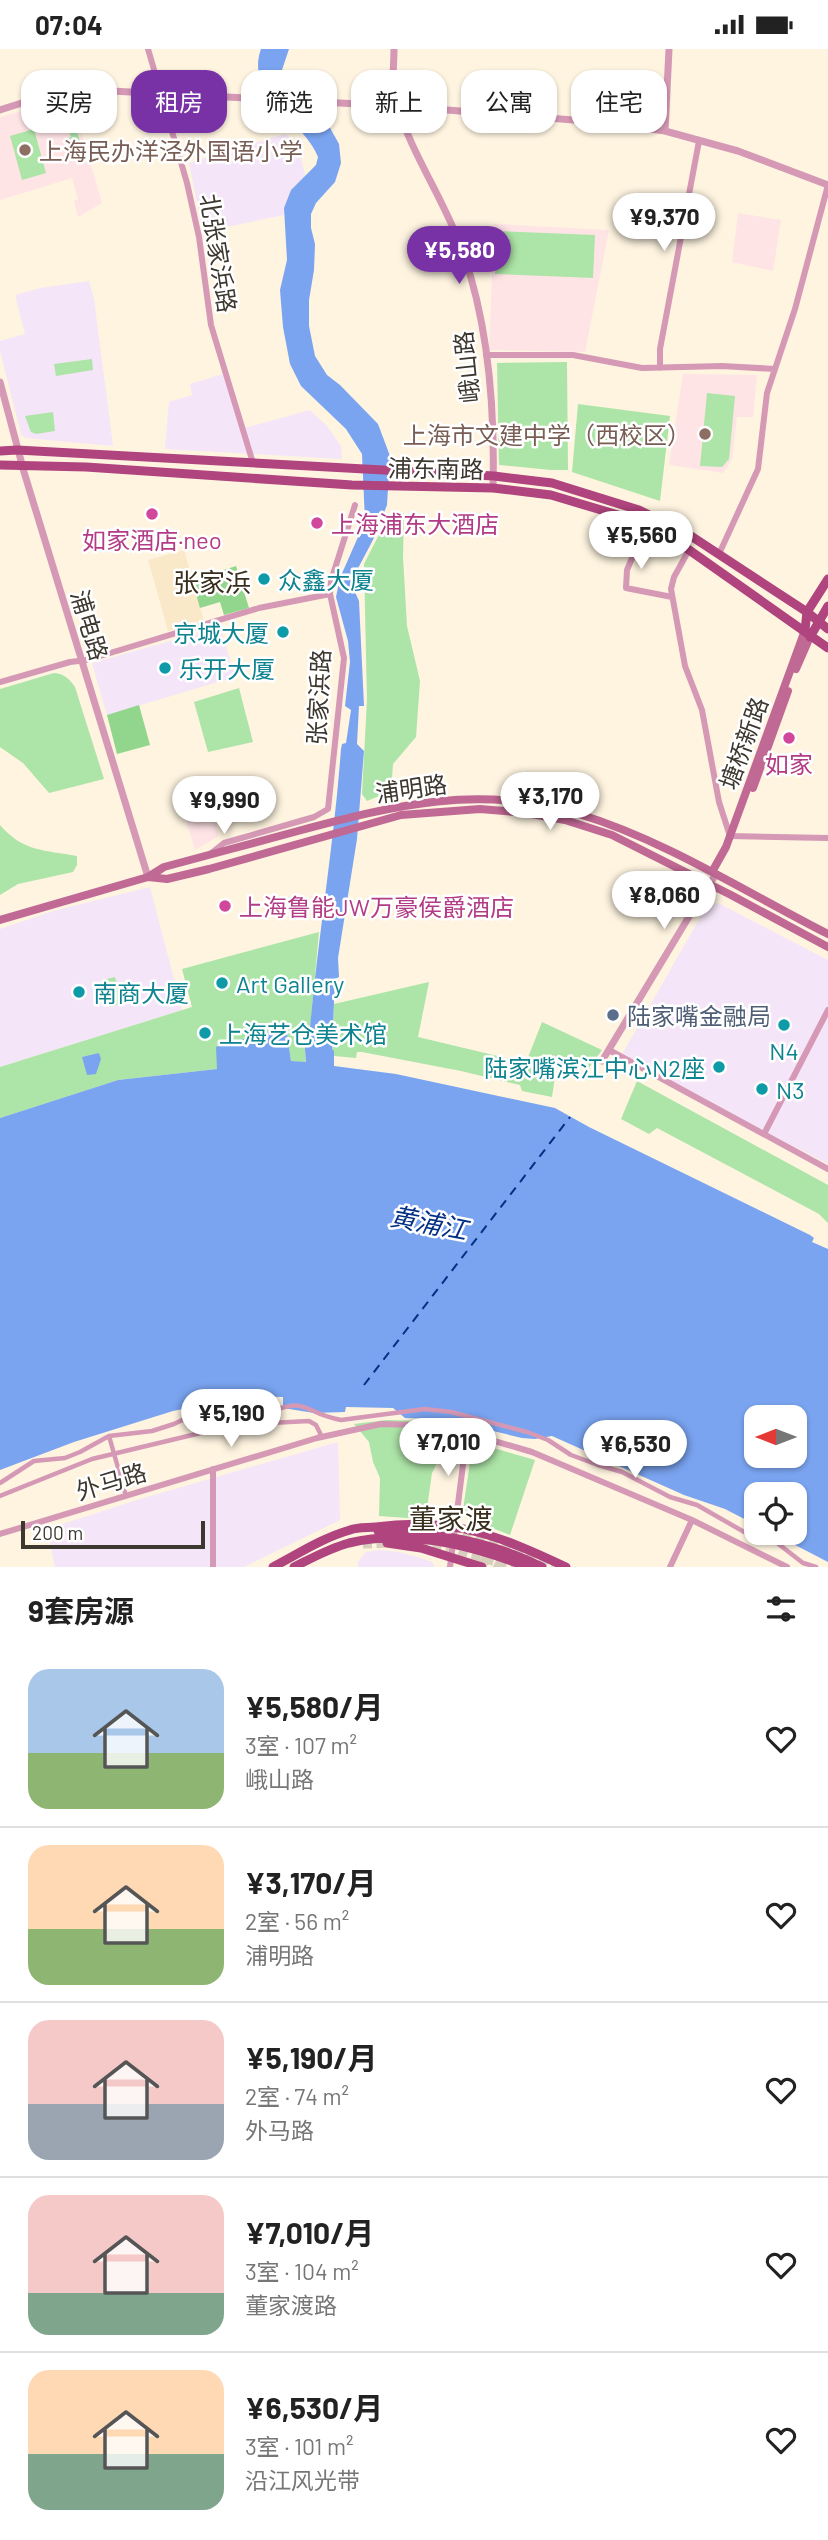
<!DOCTYPE html>
<html lang="zh">
<meta charset="utf-8">
<style>
body{margin:0;font-family:Barlow,"Noto Sans SC",sans-serif;background:#f2f2f2;color:#222;height:100vh;display:flex;flex-direction:column;font-size:26px;white-space:nowrap}
*{box-sizing:border-box;margin:0}
p{font-size:23px;color:#767676}
.icon{flex:none;width:38px;height:38px;fill:none;stroke:currentColor;stroke-width:2;stroke-linecap:round;stroke-linejoin:round}
.map{position:relative;height:1518px;overflow:hidden}
.panel{display:flex;flex-direction:column;background:#fff;flex:1}
.panel>*{flex:none}
.top-card{position:absolute;left:21px;top:21px;width:788px;height:63px;display:flex;gap:14px}
.needle{width:46px;rotate:270deg}
.fabs{position:absolute;left:744px;top:1356px;display:grid;gap:14px}
.fabs a{display:grid;place-items:center;width:63px;height:63px;border-radius:14px;background:#fff;box-shadow:0 2px 5px #0004;font-size:35px}
.scale{position:absolute;left:21px;bottom:18px;width:184px;box-sizing:border-box;padding-left:7px;border:4px solid #3d382f;border-top:0;font-size:19px;line-height:24px;white-space:nowrap;color:#3d382f;-webkit-text-stroke:5px #fff;paint-order:stroke}
.price{position:absolute;translate:-50% -60px;padding:0 16px;border-radius:24px;background:#fff;color:#222;font-size:23px;line-height:46px;filter:drop-shadow(0 2px 4px #0008)}
.price::after{content:'';position:absolute;left:50%;top:42px;width:21px;height:16px;margin-left:-10px;background:inherit;clip-path:polygon(0 0,100% 0,50% 100%)}
.price.on{background:#7932a6;color:#fff}
ul{padding:0;list-style:none}
li{display:flex;align-items:center;gap:21px;height:175px;padding:0 28px}
li+li{border-top:2px solid #e0e0e0}
li span{display:grid;place-items:center;flex:none;width:196px;height:140px;border-radius:21px;color:#555}
li>.icon{margin-inline-start:auto}
span .icon{width:84px;height:84px;fill:#fffc;stroke-width:1}
li b{font-size:30px}
h2{display:flex;justify-content:space-between;align-items:center;height:84px;padding:0 28px;font-size:30px}
.chip{padding:0 24px;border-radius:21px;background:#fff;box-shadow:0 2px 5px #0004;font-size:24px;line-height:63px}
.chip.on{background:#7932a6;color:#fff}
.status{display:flex;justify-content:space-between;align-items:center;height:49px;padding:0 35px;background:#fff;direction:ltr}
.status svg{height:19px;fill:currentColor}
.map>svg:first-child{display:block}
</style>
<div class="status"><b>07:04</b><svg viewBox="0 0 49 12"><path d="M0 12V9h3v3zM5 12V6h3v6zM10 12V3h3v9zM15 12V0h3v12zM26 1h20v11H26zM47 4h2v5h-2z"/></svg></div>
<div class="map">
<svg width="828" height="1518" viewBox="0 0 828 1518">
<rect width="100%" height="100%" fill="#fef4e0"/>
<path fill="#f5e5f8" d="M285 85 298 94 305 127 291 141 284 159V166L222 179V184L204 188 189 114Z
M89 232 94 250 113 397 25 389 21 385 0 302V292L25 285 15 246 40 239Z
M223 325 241 380 310 361 327 377 341 397 342 410 165 400 169 353 192 346 190 335Z
M220 578 235 628 107 666 92 614Z
M150 838 182 961 0 1018V880L53 862Z
M718 854 828 911V1115L620 1009 705 860Z
M338 1393 340 1471 244 1518H55L47 1480 140 1450Z
M379 1501 399 1503 417 1508 432 1513 435 1518H358V1513L366 1503Z"/>
<path fill="#fae9c9" d="M184 501 204 572 168 582 148 511Z"/>
<path fill="#ffe4e6" d="M71 48 102 154 78 168 74 152 78 150 72 129 0 151V68Z
M738 164 781 171 773 222 732 213Z
M494 175 609 181 585 303 489 301Z
M683 325 757 326 753 368H737L732 410 723 424 669 416Z
M207 744 219 787 195 801 180 751Z"/>
<path fill="#ade4a7" d="M74 71 84 107 72 110 67 90 71 88 66 73Z
M34 80 46 124 22 131 10 87Z
M496 182 595 186 593 229 495 225Z
M92 310 93 321 56 327 54 315Z
M567 313 568 421H551L499 416 497 314Z
M707 344 735 347 729 410 722 418 700 417Z
M578 355 670 367 660 452 572 423Z
M53 363 55 382 36 385 31 383 25 367Z
M404 464 403 508 407 577 420 632 416 688 393 715 391 742 367 752 362 745 367 651 364 515 389 466Z
M54 624C64 625 69 629 75 638L104 730 49 744 23 714 0 698V640Z
M239 639 253 693 208 703 194 653Z
M0 776C23 803 45 801 77 807V816L73 823 18 835 0 846Z
M319 883 309 991H304L306 1014 291 1012 286 979 217 1020 118 1031 0 1069V1018L192 958 182 920Z
M115 928 123 954 110 958 102 931Z
M429 933 418 988 523 1013 527 1011 542 973 602 1001 589 1019 558 1007 552 1048 522 1042 520 1036 461 1022 362 1003H357L356 1009 334 1007 332 1000 334 955Z
M637 1032 828 1136V1174L819 1165 657 1079 649 1085 621 1070Z
M386 1371 434 1372 455 1376 432 1424 427 1459 422 1470 379 1467 380 1429 373 1413 369 1393 354 1375Z
M473 1393 535 1411 510 1486 462 1467Z"/>
<path fill="#92d58c" d="M236 517 249 559 224 566 220 553 200 559 192 531Z
M139 656 150 696 117 705 107 666Z"/>
<path fill="#7aa4f0" fill-rule="evenodd" d="M261 0H289L282 21 286 42 304 66 329 77 339 95 341 114 335 133 316 154 311 165V179L315 195 314 221 309 251V277L315 307 327 326 340 336 378 375 390 407 387 456 375 487 354 527 355 543 359 552 364 657H359L357 695 364 702 357 790 338 909 339 928 335 930 332 1000 334 1002V1017L396 1025 555 1059 589 1078 810 1186 814 1189 812 1193 828 1200V1513L772 1484H794V1446H756V1476L725 1460 684 1446 552 1387 535 1390 522 1389 443 1370 405 1369 393 1359 346 1358 345 1363 314 1364 283 1359V1348L247 1347 173 1362 74 1393 0 1421V1069L118 1031 217 1020 216 998 286 978 291 1012 306 1013 304 990H309C317 893 334 797 341 700L342 695 346 694 351 661 345 657 350 613 348 592 336 548 340 529 365 472 362 405 346 380 301 337 290 315 283 278 280 241 287 211 284 159 291 141 316 116 318 108C304 71 244 48 261 0ZM756 1368H794V1407H756Z
M99 1004 101 1010 96 1025 87 1026 82 1008Z"/>
<g fill="none" stroke-linecap="round" stroke-linejoin="round">
<path stroke="#032f85" stroke-width="2" stroke-dasharray="9 7" stroke-linecap="butt" d="M364 1336 570 1068"/>
<path stroke="#d7cebd" stroke-width="9" stroke-dasharray="9 4.5" stroke-linecap="butt" d="M463 1484 520 1503 553 1518
M363 1495 394 1494
M419 1496 457 1501 513 1518"/>
<path stroke="#d7cebd" stroke-width="10" stroke-dasharray="10 5" stroke-linecap="butt" d="M481 1508 502 1518"/>
<path stroke="#d598b5" stroke-width="4.5" d="M109 1387 126 1447
M598 1416 622 1423 670 1448 697 1456 746 1484 772 1490 803 1514 816 1518
M0 1434 34 1412 65 1409 80 1403 109 1387 152 1382 174 1375 207 1359H227L249 1366H263
M0 1447 92 1410 213 1381 270 1374 309 1372 316 1376 322 1388"/>
<path stroke="#d598b5" stroke-width="6" d="M148 0 187 134 199 188 211 276 253 414
M486 306H573L642 319 722 317 775 320
M660 319V300L699 92
M645 478 627 521 626 539 672 548
M689 501 674 528 671 540 685 617 702 661 719 753 730 787 828 789
M719 505 758 420 767 344 795 260 828 136
M0 633 70 613 87 611 259 559 330 545
M210 805 224 794 314 768 328 760 344 609 330 545 331 532 355 456
M609 1001 828 1120
M764 1085 828 961
M213 1420V1518
M0 1485 317 1389 381 1375 416 1376 467 1384 532 1403 692 1471 787 1518
M450 1518 467 1384
M670 1518 692 1471"/>
<path stroke="#d598b5" stroke-width="7" d="M394 0C394 17 391 37 396 53 411 104 443 149 461 198 489 274 495 359 493 439
M0 61 50 45 92 41 397 57 598 73 665 82 738 102 828 136
M665 82 669 0
M0 333 24 423 148 828
M602 1012 708 836 716 826"/>
<path stroke="#c16995" stroke-width="8" d="M796 620 810 588
M753 739 788 642
M712 823 726 798 805 581
M148 828 167 830 209 820 401 766 480 760 526 764 565 771 612 786 731 846 828 898
M0 871 148 828 164 818C209 806 253 794 298 782 395 756 479 735 579 765 667 792 747 844 828 885"/>
<path stroke="#b0447e" stroke-width="9" d="M0 402 17 401 494 427 552 434 639 461 691 487 807 563 828 580
M0 416 86 418 352 436 493 439 551 446 618 466 682 496 828 599
M805 581 807 563 828 530
M810 588 828 557
M378 1482C436 1483 489 1492 542 1518
M387 1494 421 1499 482 1518
M273 1518C298 1505 322 1489 350 1481 358 1478 367 1479 376 1478 452 1468 498 1486 566 1518
M294 1518C312 1509 330 1499 349 1494 408 1480 472 1496 527 1518"/>
<path stroke="#d598b5" stroke-width="4.5" d="M263 1366C309 1345 301 1364 341 1371L425 1360 451 1363 527 1383 548 1391 571 1406 598 1416"/>
</g>
<g fill="#8d6e63" stroke="#fff" stroke-width="2.5">
<circle cx="25" cy="101" r="7"/>
<circle cx="705" cy="385" r="7"/>
</g>
<g fill="#d1479c" stroke="#fff" stroke-width="2.5">
<circle cx="152" cy="465" r="7"/>
<circle cx="317" cy="474" r="7"/>
<circle cx="789" cy="689" r="7"/>
<circle cx="225" cy="857" r="7"/>
</g>
<g fill="#0f9aa8" stroke="#fff" stroke-width="2.5">
<circle cx="264" cy="530" r="7"/>
<circle cx="283" cy="583" r="7"/>
<circle cx="165" cy="619" r="7"/>
<circle cx="222" cy="934" r="7"/>
<circle cx="79" cy="943" r="7"/>
<circle cx="784" cy="976" r="7"/>
<circle cx="205" cy="984" r="7"/>
<circle cx="719" cy="1018" r="7"/>
<circle cx="762" cy="1040" r="7"/>
</g>
<circle fill="#5c6f8a" stroke="#fff" stroke-width="2.5" cx="613" cy="966" r="7"/>
<g text-anchor="middle" dominant-baseline="central" stroke-width="5" stroke-linejoin="round" paint-order="stroke">
<g font-size="24" fill="#785e54" stroke="#fff" text-anchor="start">
<text x="39" y="101">上海民办洋泾外国语小学</text>
<text x="691" y="385" text-anchor="end">上海市文建中学（西校区）</text>
</g>
<g font-size="24" fill="#3d382f" stroke="#fff">
<text transform="translate(219 204) rotate(81)">北张家浜路</text>
<text transform="translate(466 318) rotate(-96)">峨山路</text>
<text transform="translate(436 419) rotate(1)">浦东南路</text>
<text transform="translate(90 576) rotate(73)">浦电路</text>
<text transform="translate(318 648) rotate(-87)">张家浜路</text>
<text transform="translate(743 694) rotate(-70)">塘桥新路</text>
<text transform="translate(411 739) rotate(-8)">浦明路</text>
<text transform="translate(111 1432) rotate(-17)">外马路</text>
</g>
<g font-size="24" fill="#b23c85" stroke="#fff" text-anchor="start">
<text x="331" y="474">上海浦东大酒店</text>
<text x="152" y="490" text-anchor="middle">如家酒店·neo</text>
<text x="789" y="714" text-anchor="middle">如家</text>
<text x="239" y="857">上海鲁能JW万豪侯爵酒店</text>
</g>
<g font-size="24" fill="#0d838f" stroke="#fff" text-anchor="start">
<text x="278" y="530">众鑫大厦</text>
<text x="269" y="583" text-anchor="end">京城大厦</text>
<text x="179" y="619">乐开大厦</text>
<text x="236" y="934">Art Gallery</text>
<text x="93" y="943">南商大厦</text>
<text x="219" y="984">上海艺仓美术馆</text>
<text x="784" y="1001" text-anchor="middle">N4</text>
<text x="705" y="1018" text-anchor="end">陆家嘴滨江中心N2座</text>
<text x="776" y="1040">N3</text>
</g>
<g font-size="24" fill="#4e5e75" stroke="#fff" text-anchor="start">
<text x="627" y="966">陆家嘴金融局</text>
</g>
<g font-size="26" fill="#382e1b" stroke="#fff">
<text x="212" y="532">张家浜</text>
</g>
<g font-size="26" font-style="italic" fill="#032f85" stroke="#fff">
<text transform="translate(429 1173) rotate(11)">黄浦江</text>
</g>
<g font-size="28" fill="#382e1b" stroke="#fff">
<text x="451" y="1469">董家渡</text>
</g>
</g>
</svg>
<div class="fabs">
<a><svg class="needle" viewBox="-14 -14 28 28"><path d="M0-13l5 13h-10z" fill="#e53935"/><path d="M0 13l5-13h-10z" fill="#767676"/></svg></a>
<a><svg class="icon" aria-label="locate" viewBox="0 0 24 24"><circle cx="12" cy="12" r="6"/><path d="M12 2v4M12 18v4M2 12h4M18 12h4"/></svg></a>
</div>
<div class="scale">200 m</div>
<b class="price" style="left:664px;top:204px">¥9,370</b>
<b class="price on" style="left:459px;top:237px">¥5,580</b>
<b class="price" style="left:641px;top:522px">¥5,560</b>
<b class="price" style="left:550px;top:783px">¥3,170</b>
<b class="price" style="left:224px;top:787px">¥9,990</b>
<b class="price" style="left:664px;top:882px">¥8,060</b>
<b class="price" style="left:231px;top:1400px">¥5,190</b>
<b class="price" style="left:448px;top:1429px">¥7,010</b>
<b class="price" style="left:635px;top:1431px">¥6,530</b>
<div class="top-card">
<a class="chip">买房</a>
<a class="chip on">租房</a>
<a class="chip">筛选</a>
<a class="chip">新上</a>
<a class="chip">公寓</a>
<a class="chip">住宅</a>
</div>
</div>
<section class="panel">
<h2>9套房源<svg class="icon" aria-label="filters" viewBox="0 0 24 24"><path d="M4 7h16M4 17h16"/><circle cx="9" cy="7" r="2"/><circle cx="15" cy="17" r="2"/></svg></h2>
<ul>
<li><span style="background:linear-gradient(#a9c7e8 60%,#8fb573 0)"><svg class="icon" aria-label="home" viewBox="0 0 24 24"><path d="M3 11l9-7 9 7M6 9v11h12V9"/></svg></span><div><b>¥5,580/月</b><p>3室 · 107 m²</p><p>峨山路</p></div><svg class="icon" aria-label="heart" viewBox="0 0 24 24"><path d="M12 20l-8-8c-3-5 5-10 8-4 3-6 11-1 8 4z"/></svg></li>
<li><span style="background:linear-gradient(#ffd9b3 60%,#8fb573 0)"><svg class="icon" aria-label="home" viewBox="0 0 24 24"><path d="M3 11l9-7 9 7M6 9v11h12V9"/></svg></span><div><b>¥3,170/月</b><p>2室 · 56 m²</p><p>浦明路</p></div><svg class="icon" aria-label="heart" viewBox="0 0 24 24"><path d="M12 20l-8-8c-3-5 5-10 8-4 3-6 11-1 8 4z"/></svg></li>
<li><span style="background:linear-gradient(#f6c9c9 60%,#9aa5b1 0)"><svg class="icon" aria-label="home" viewBox="0 0 24 24"><path d="M3 11l9-7 9 7M6 9v11h12V9"/></svg></span><div><b>¥5,190/月</b><p>2室 · 74 m²</p><p>外马路</p></div><svg class="icon" aria-label="heart" viewBox="0 0 24 24"><path d="M12 20l-8-8c-3-5 5-10 8-4 3-6 11-1 8 4z"/></svg></li>
<li><span style="background:linear-gradient(#f6c9c9 70%,#7fa58c 0)"><svg class="icon" aria-label="home" viewBox="0 0 24 24"><path d="M3 11l9-7 9 7M6 9v11h12V9"/></svg></span><div><b>¥7,010/月</b><p>3室 · 104 m²</p><p>董家渡路</p></div><svg class="icon" aria-label="heart" viewBox="0 0 24 24"><path d="M12 20l-8-8c-3-5 5-10 8-4 3-6 11-1 8 4z"/></svg></li>
<li><span style="background:linear-gradient(#ffd9b3 60%,#7fa58c 0)"><svg class="icon" aria-label="home" viewBox="0 0 24 24"><path d="M3 11l9-7 9 7M6 9v11h12V9"/></svg></span><div><b>¥6,530/月</b><p>3室 · 101 m²</p><p>沿江风光带</p></div><svg class="icon" aria-label="heart" viewBox="0 0 24 24"><path d="M12 20l-8-8c-3-5 5-10 8-4 3-6 11-1 8 4z"/></svg></li>
</ul>
</section>
